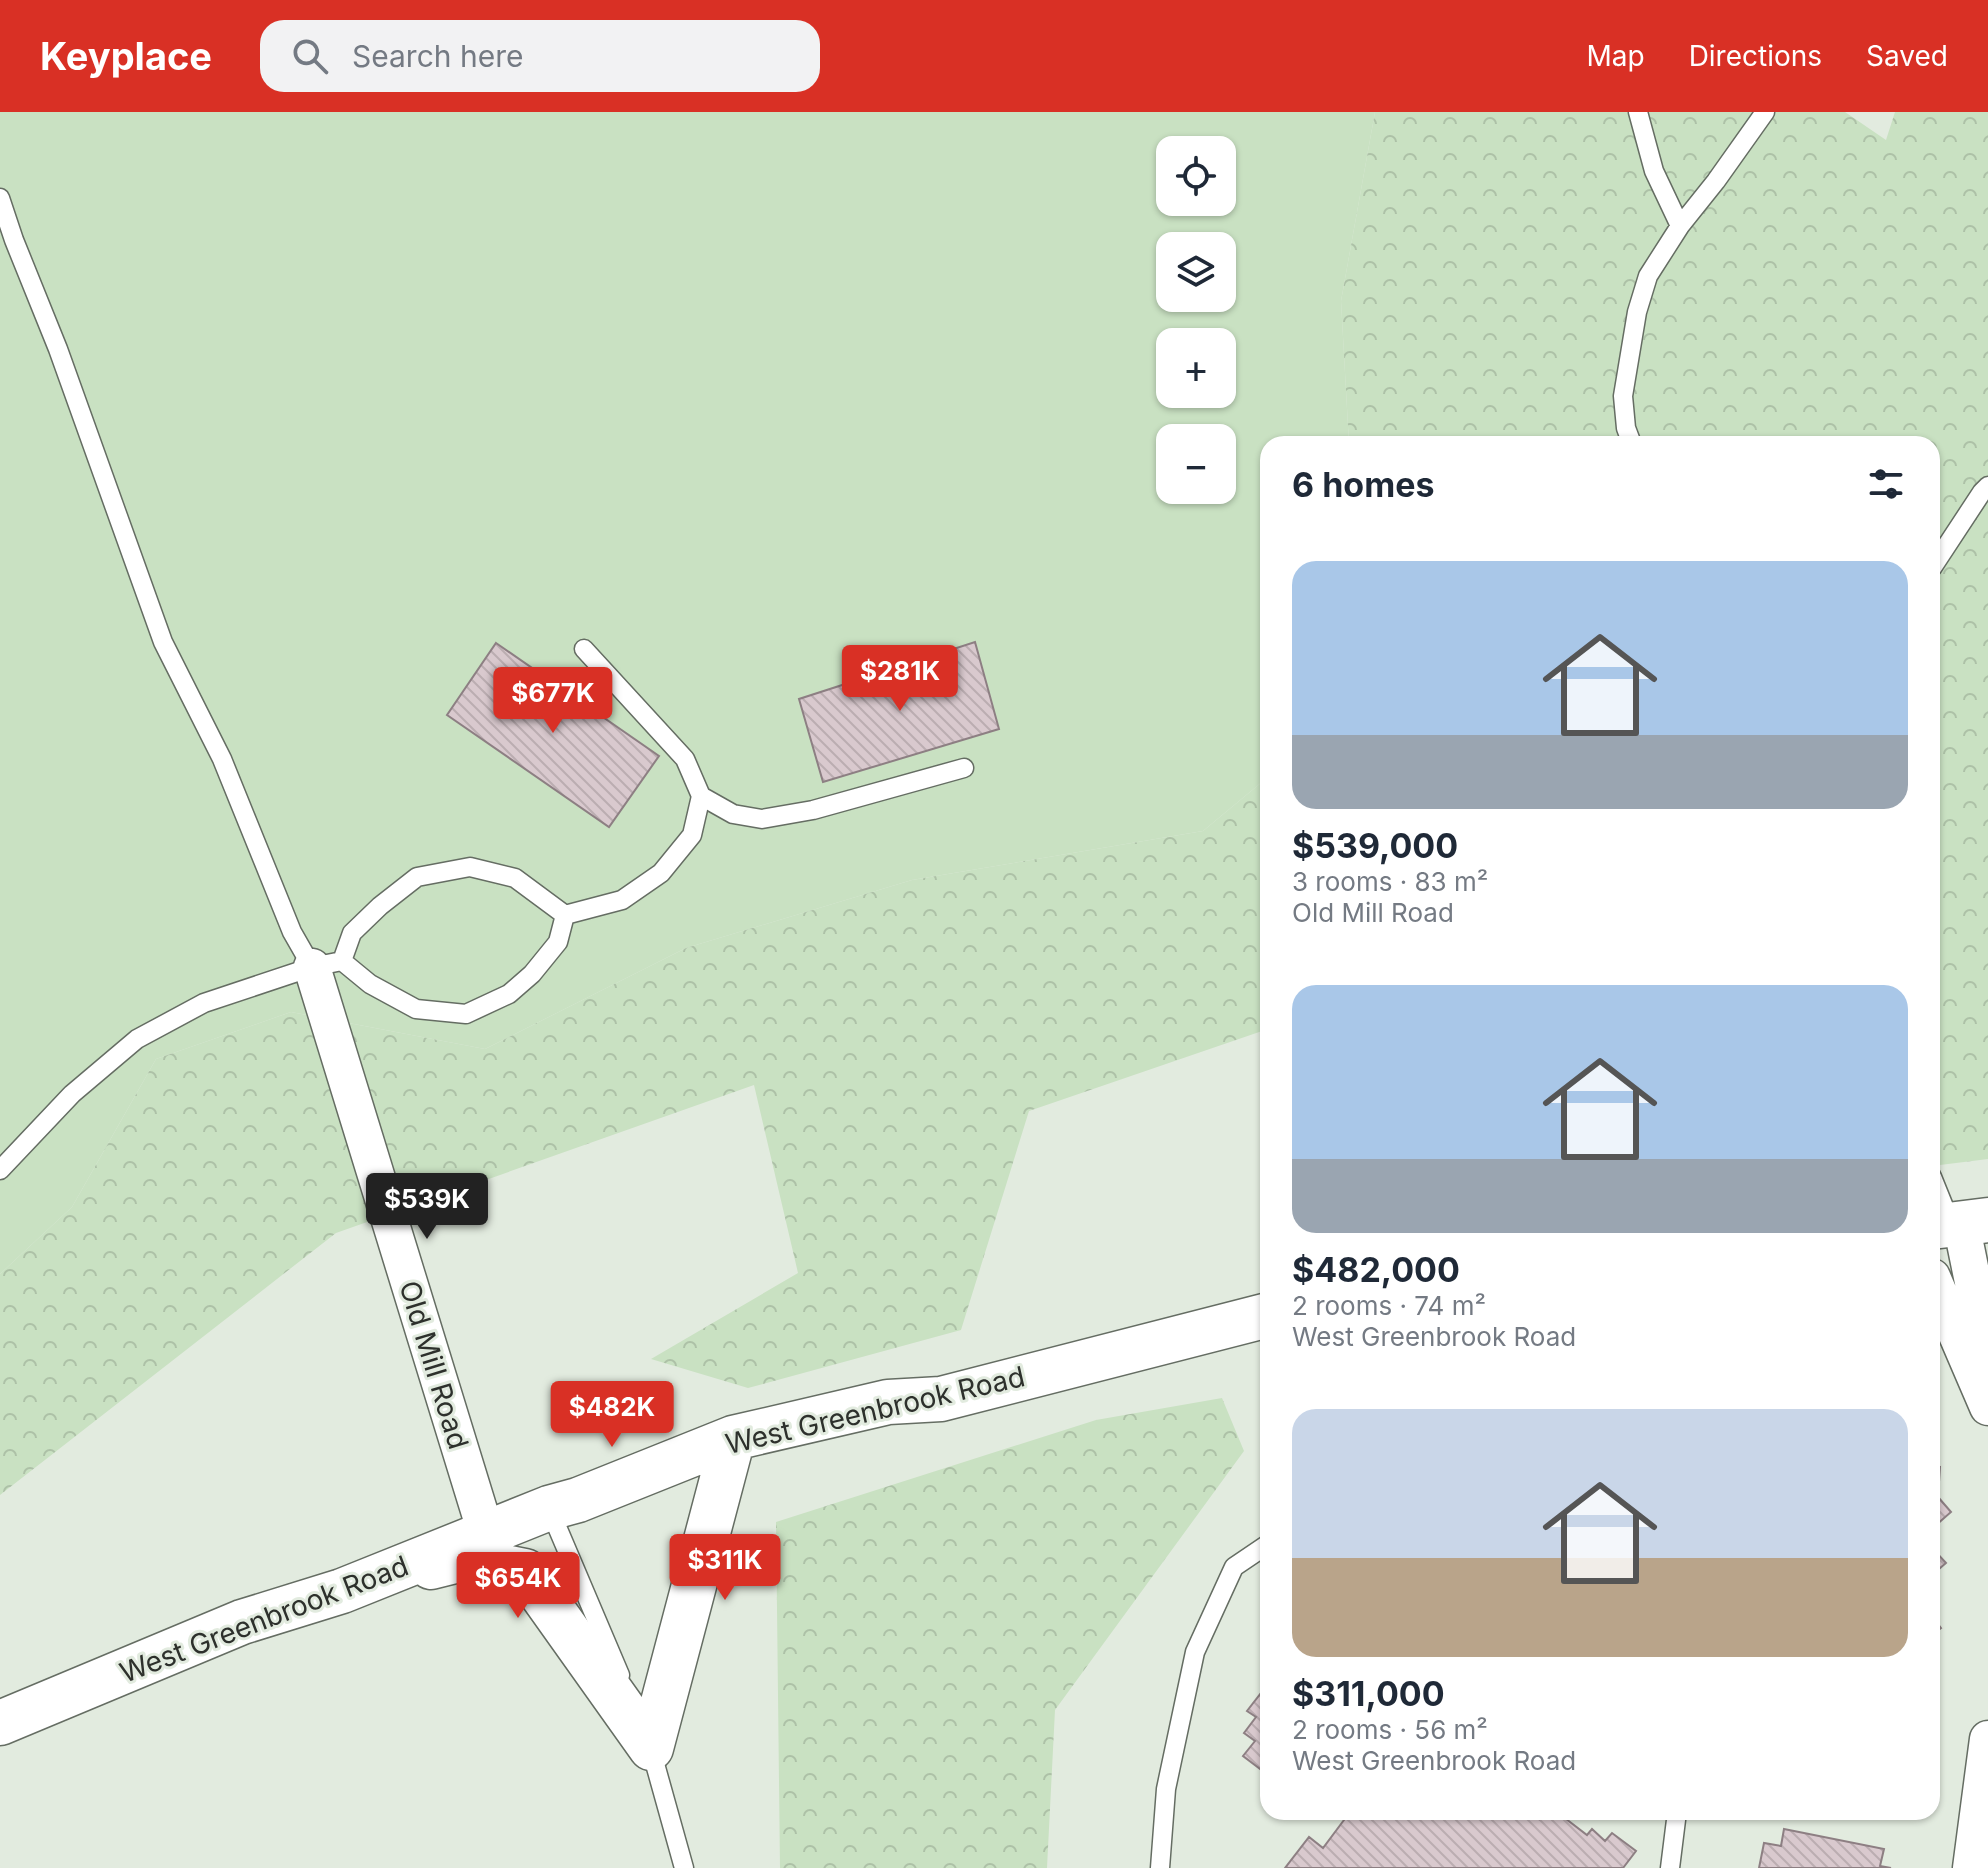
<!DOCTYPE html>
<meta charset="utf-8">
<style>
body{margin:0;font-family:Inter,sans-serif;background:#f2f2f3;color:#1f2937;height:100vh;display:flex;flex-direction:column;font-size:30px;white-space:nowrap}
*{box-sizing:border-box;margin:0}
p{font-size:26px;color:#747a83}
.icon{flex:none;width:44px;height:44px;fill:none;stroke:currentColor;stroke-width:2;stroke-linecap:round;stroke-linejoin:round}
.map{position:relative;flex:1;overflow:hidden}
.drawer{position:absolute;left:1260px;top:324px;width:680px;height:1384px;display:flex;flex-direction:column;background:#fff;border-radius:24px;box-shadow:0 2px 6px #0004}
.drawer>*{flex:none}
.tools{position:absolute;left:1156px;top:24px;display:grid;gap:16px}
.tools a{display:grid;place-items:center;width:80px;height:80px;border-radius:16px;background:#fff;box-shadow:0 2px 6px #0004;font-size:40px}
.price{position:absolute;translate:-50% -68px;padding:0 18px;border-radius:8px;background:#d93025;color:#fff;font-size:26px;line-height:52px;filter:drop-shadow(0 2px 4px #0008)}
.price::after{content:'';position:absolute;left:50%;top:48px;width:24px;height:18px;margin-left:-12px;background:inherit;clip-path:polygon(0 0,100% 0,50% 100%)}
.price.on{background:#222;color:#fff}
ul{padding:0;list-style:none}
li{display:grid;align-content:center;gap:16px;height:424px;padding:0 32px}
li span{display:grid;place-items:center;height:248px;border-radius:24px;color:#555}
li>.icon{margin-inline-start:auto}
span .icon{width:144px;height:144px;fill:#fffc;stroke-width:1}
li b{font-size:34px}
h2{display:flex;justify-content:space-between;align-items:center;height:96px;padding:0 32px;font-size:34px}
header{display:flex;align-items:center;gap:48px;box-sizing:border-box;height:112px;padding:0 40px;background:#d93025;color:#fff}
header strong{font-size:38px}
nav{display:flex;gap:44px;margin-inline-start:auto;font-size:28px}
.search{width:560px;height:72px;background:#f2f2f3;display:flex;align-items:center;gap:20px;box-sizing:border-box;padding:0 28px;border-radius:24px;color:#747a83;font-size:30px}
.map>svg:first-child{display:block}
</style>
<header>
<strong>Keyplace</strong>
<div class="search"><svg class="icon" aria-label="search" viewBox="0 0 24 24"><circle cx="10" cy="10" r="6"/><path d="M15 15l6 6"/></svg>Search here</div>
<nav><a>Map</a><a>Directions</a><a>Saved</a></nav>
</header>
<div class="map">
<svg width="1988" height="1756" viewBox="0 0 1988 1756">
<defs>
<pattern id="forest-crowns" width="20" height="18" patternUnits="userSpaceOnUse" patternTransform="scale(2)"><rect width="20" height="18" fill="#c9e1c2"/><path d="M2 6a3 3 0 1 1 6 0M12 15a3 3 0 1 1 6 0" fill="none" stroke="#adc1a7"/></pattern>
<pattern id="building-back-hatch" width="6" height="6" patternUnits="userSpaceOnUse" patternTransform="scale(2)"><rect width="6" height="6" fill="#d9c9ce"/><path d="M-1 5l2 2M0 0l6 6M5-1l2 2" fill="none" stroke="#bbadb1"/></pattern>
</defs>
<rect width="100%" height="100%" fill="#e2ebdf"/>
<path fill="#c9e1c2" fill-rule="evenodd" d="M0 0H1375L1341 189 1349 332H1268V665L1203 719 912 768 686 836 485 937 291 900 156 947 72 1095 0 1162ZM1170 38H1222V90H1170ZM1170 134H1222V186H1170ZM1170 230H1222V282H1170ZM1170 326H1222V378H1170Z"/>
<path fill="url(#forest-crowns)" d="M1375 0H1845L1886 28 1895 0H1988V1047L1932 1054V332H1349L1341 189Z
M1268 665V917L1029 999 961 1218 748 1276 651 1247 798 1161 754 973 336 1121 0 1383V1162L72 1095 156 947 291 900 485 937 686 836 912 768 1203 719Z
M1222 1286 1244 1339 1055 1598 1047 1756H780L776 1410 1096 1308Z"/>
<path fill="url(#building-back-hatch)" stroke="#8d7f83" stroke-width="2" d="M975 530 999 617 823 670 799 587Z
M496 531 659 644 609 715 447 603Z
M1932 1354 1940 1355 1938 1385 1951 1400 1935 1414 1933 1437 1946 1451 1939 1457 1935 1508 1941 1516 1932 1523Z
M1268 1572V1663L1243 1644 1255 1629 1244 1621 1256 1605 1247 1599Z
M1350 1700H1529L1539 1707 1544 1700H1557L1587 1723 1592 1717 1605 1729 1612 1721 1636 1739 1623 1756H1285L1309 1725 1323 1736Z
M1784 1717 1884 1737 1880 1754 1891 1756H1759L1764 1731 1781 1734Z"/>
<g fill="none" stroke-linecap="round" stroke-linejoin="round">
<defs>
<path id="service" d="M1638 0 1654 59 1680 114
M0 86 14 128 58 237 163 530 222 647 292 820 312 855 204 891 137 927 72 982 0 1058
M1632 332 1626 316 1623 284 1637 200 1648 164 1680 114 1716 69 1765 0
M1932 456 1982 380 1988 374
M701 684 733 702 762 707 813 698 964 656
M342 849 370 872 416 897 466 902 509 882 532 862 558 830 565 803
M312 855 342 849 352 821 380 794 417 765 470 755 515 766 565 803 622 788 661 761 692 723 701 684 685 647 584 537
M1932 1065 1951 1112
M549 1396 620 1563
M650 1634 684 1756
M1160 1756 1166 1677 1195 1540 1234 1455 1268 1432
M1670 1756 1677 1700"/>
<path id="minor" d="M312 855 486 1421
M1961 1111 1988 1244
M1932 1165 1988 1295
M1971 1756 1988 1627"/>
<path id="tertiary" d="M1932 1115 1988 1108
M431 1455 463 1447 525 1459 651 1636
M0 1611 242 1510 342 1479 549 1396 578 1388 733 1326 888 1290 941 1287 1268 1203
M651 1636 733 1326"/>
</defs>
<use href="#service" stroke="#656d63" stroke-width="21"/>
<use href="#minor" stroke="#656d63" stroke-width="39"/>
<use href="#tertiary" stroke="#656d63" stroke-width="47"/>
<use href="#service" stroke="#fff" stroke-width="18"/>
<use href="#minor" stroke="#fff" stroke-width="36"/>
<use href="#tertiary" stroke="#fff" stroke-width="44"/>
</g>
<g text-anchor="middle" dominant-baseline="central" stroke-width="6" stroke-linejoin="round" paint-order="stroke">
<g font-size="28" fill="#2d302c" stroke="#e2ebdf">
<text transform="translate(434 1253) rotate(73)">Old Mill Road</text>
<text transform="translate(875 1298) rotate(-13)">West Greenbrook Road</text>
<text transform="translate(264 1507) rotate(-21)">West Greenbrook Road</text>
</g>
</g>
</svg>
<div class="tools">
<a><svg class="icon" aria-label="locate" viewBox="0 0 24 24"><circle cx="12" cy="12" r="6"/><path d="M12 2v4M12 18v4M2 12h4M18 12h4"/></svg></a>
<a><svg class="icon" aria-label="layers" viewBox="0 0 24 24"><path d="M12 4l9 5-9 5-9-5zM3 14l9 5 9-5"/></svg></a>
<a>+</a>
<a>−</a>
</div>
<b class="price" style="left:900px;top:601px">$281K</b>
<b class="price" style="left:553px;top:623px">$677K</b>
<b class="price on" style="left:427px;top:1129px">$539K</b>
<b class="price" style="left:612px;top:1337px">$482K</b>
<b class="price" style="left:725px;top:1490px">$311K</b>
<b class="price" style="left:518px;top:1508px">$654K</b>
<section class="drawer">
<h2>6 homes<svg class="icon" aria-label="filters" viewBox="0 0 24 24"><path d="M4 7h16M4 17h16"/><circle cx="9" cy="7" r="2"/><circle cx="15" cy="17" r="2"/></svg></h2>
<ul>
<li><span style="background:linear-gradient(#a9c7e8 70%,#9aa5b1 0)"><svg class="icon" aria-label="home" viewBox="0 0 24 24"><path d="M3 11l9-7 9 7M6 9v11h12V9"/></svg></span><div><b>$539,000</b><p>3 rooms · 83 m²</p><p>Old Mill Road</p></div></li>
<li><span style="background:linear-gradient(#a9c7e8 70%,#9aa5b1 0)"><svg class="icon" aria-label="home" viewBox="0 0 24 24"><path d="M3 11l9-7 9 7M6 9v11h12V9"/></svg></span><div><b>$482,000</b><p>2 rooms · 74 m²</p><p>West Greenbrook Road</p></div></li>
<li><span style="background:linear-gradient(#c9d6e8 60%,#b9a48a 0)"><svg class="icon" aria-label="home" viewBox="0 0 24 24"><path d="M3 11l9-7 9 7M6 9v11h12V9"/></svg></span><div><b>$311,000</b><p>2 rooms · 56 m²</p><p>West Greenbrook Road</p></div></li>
</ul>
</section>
</div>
